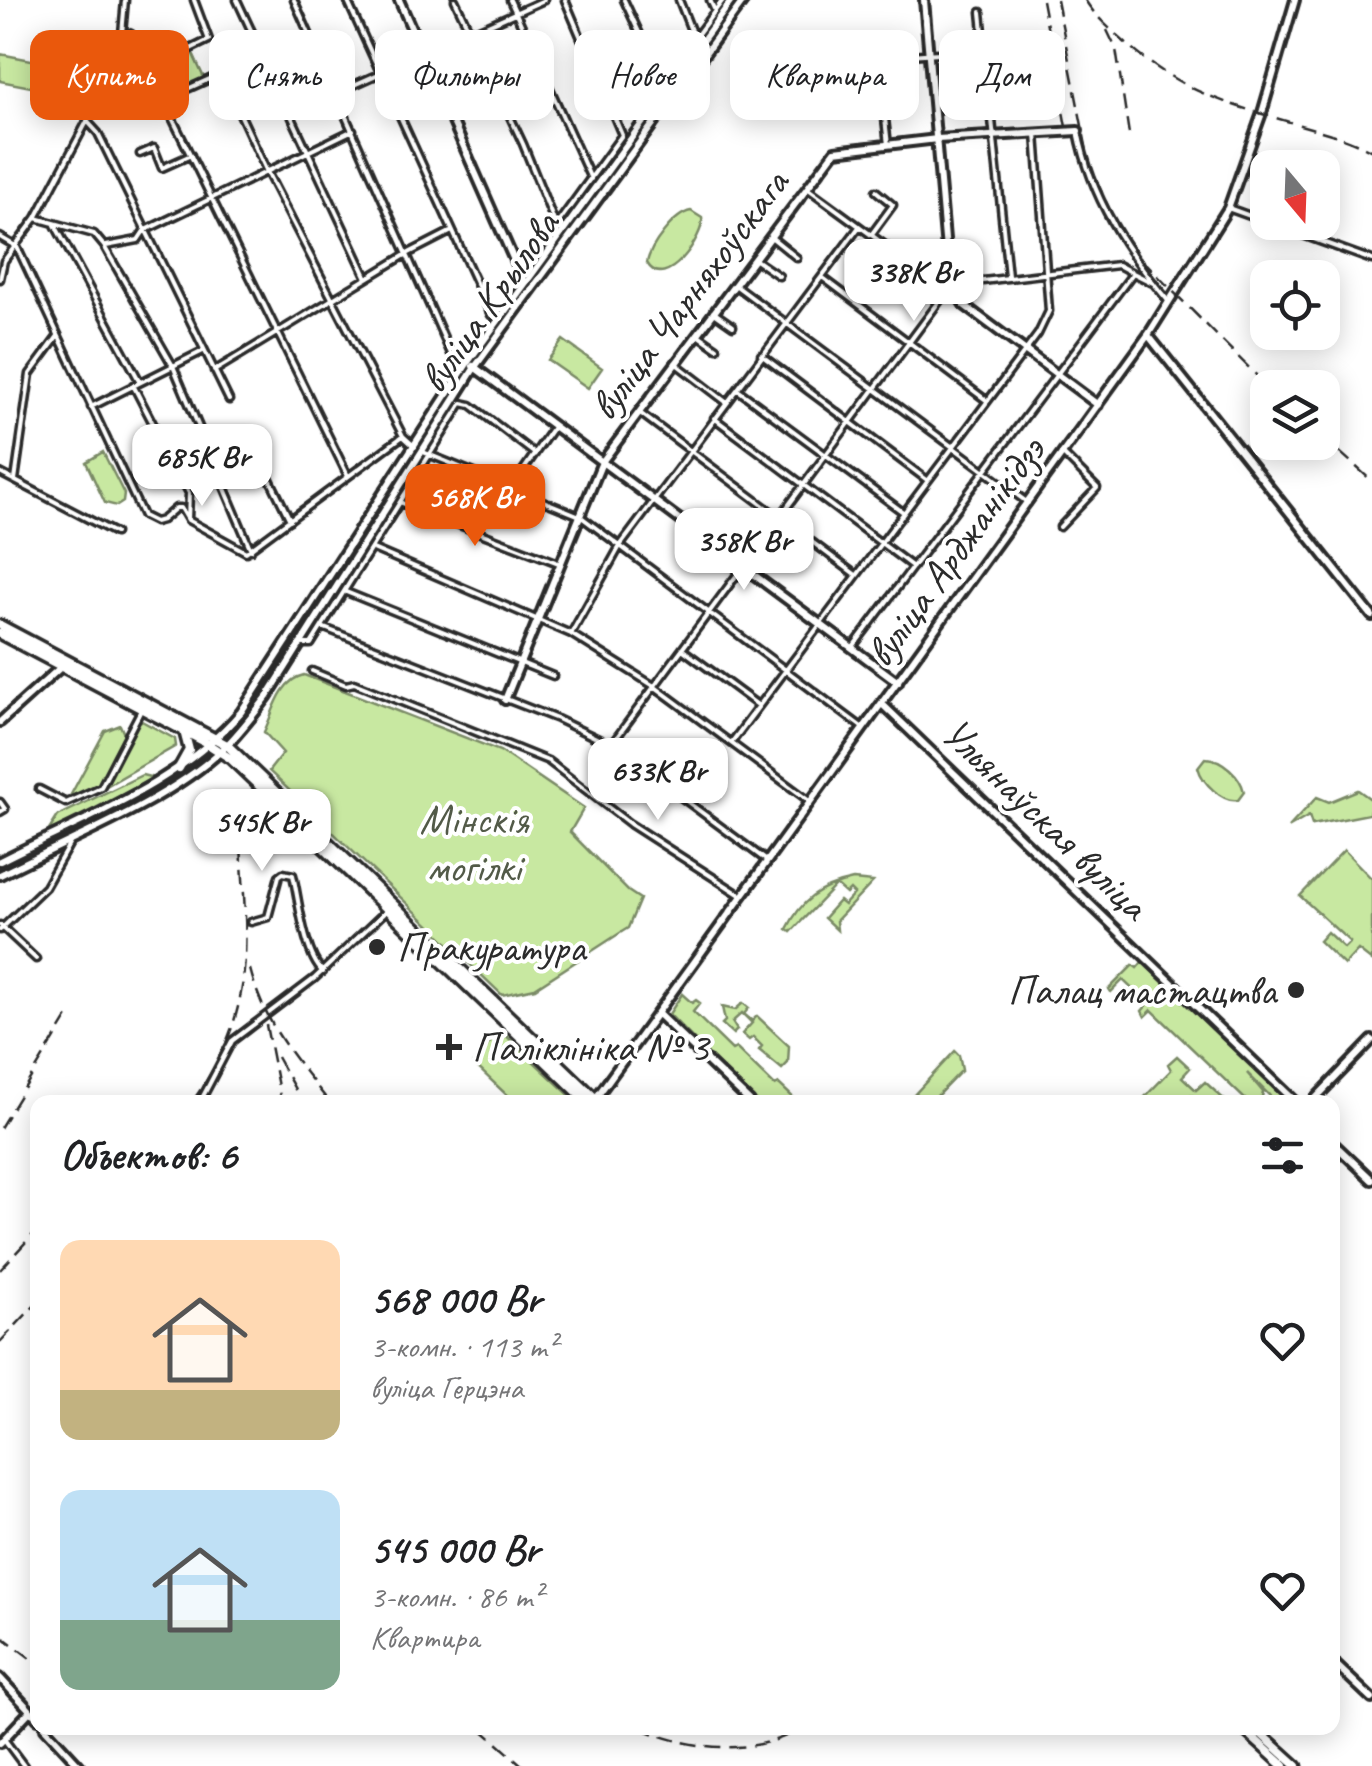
<!DOCTYPE html>
<html lang="ru">
<meta charset="utf-8">
<style>
body{margin:0;font-family:Caveat,sans-serif;background:#f6f6f6;color:#202124;height:100vh;display:flex;flex-direction:column;font-size:38px;white-space:nowrap}
*{box-sizing:border-box;margin:0}
p{font-size:32px;color:#757577}
.icon{flex:none;width:55px;height:55px;fill:none;stroke:currentColor;stroke-width:2;stroke-linecap:round;stroke-linejoin:round}
.map{position:relative;flex:1;overflow:hidden}
.drawer{position:absolute;left:30px;top:1095px;width:1310px;height:640px;display:flex;flex-direction:column;background:#fff;border-radius:20px;box-shadow:0 5px 25px #0003}
.drawer>*{flex:none}
.top-card{position:absolute;left:30px;top:30px;width:1312px;height:90px;display:flex;gap:20px}
.needle{width:65px;rotate:161deg}
.buttons{position:absolute;left:1250px;top:150px;display:grid;gap:20px}
.buttons a{display:grid;place-items:center;width:90px;height:90px;border-radius:20px;background:#fff;box-shadow:0 5px 25px #0003;font-size:50px}
.price{position:absolute;translate:-50% -85px;padding:0 22px;border-radius:20px;background:#fff;color:#222;font-size:32px;line-height:65px;filter:drop-shadow(0 2px 5px #0008)}
.price::after{content:'';position:absolute;left:50%;top:60px;width:30px;height:22px;margin-left:-15px;background:inherit;clip-path:polygon(0 0,100% 0,50% 100%)}
.price.active{background:#ea580c;color:#fff}
ul{padding:0;list-style:none}
li{display:flex;align-items:center;gap:30px;height:250px;padding:0 30px}
li span{display:grid;place-items:center;flex:none;width:280px;height:200px;border-radius:20px;color:#555}
li>.icon{margin-inline-start:auto}
span .icon{width:120px;height:120px;fill:#fffc;stroke-width:1}
li b{font-size:42px}
h2{display:flex;justify-content:space-between;align-items:center;height:120px;padding:0 30px;font-size:42px}
.pill{padding:0 35px;border-radius:20px;background:#fff;box-shadow:0 5px 25px #0003;font-size:35px;line-height:90px}
.pill.active{background:#ea580c;color:#fff}
.map>svg:first-child{display:block}
</style>
<div class="map">
<svg width="1372" height="1766" viewBox="0 0 1372 1766">
<rect width="100%" height="100%" fill="#fff"/>
<filter id="ink" filterUnits="userSpaceOnUse"><feTurbulence type="fractalNoise" baseFrequency=".01" numOctaves="2"/><feDisplacementMap in="SourceGraphic" scale="20" xChannelSelector="R" yChannelSelector="G"/><feConvolveMatrix kernelMatrix="1 2 1 2 8 2 1 2 1" color-interpolation-filters="sRGB"/></filter>
<g filter="url(#ink)">
<path fill="#c8e8a1" stroke="#7a8a66" stroke-width="2.5" d="M192 52 204 78 173 92 165 91 153 66Z
M0 54 47 63 44 85 36 88 0 81Z
M691 211 702 218C705 235 665 294 647 263 650 246 674 214 691 211Z
M563 340 602 368 588 388 548 360Z
M103 452 124 494 123 502 117 506 105 503 86 462Z
M304 675 500 751 584 808 570 832 628 891 640 899 628 928 620 933 535 988 502 995 269 771 283 753 264 732C274 711 280 680 304 675Z
M138 719 175 739 176 746 101 789Z
M120 725 124 734 98 785 68 800 105 731Z
M1205 758C1222 758 1241 776 1244 792L1238 800C1223 803 1202 783 1198 767Z
M142 775 154 778 46 835 58 816Z
M1358 790 1372 800 1369 814 1312 825 1309 816 1288 828 1317 797 1329 802Z
M1344 850 1372 879V961L1358 950 1344 965 1319 941 1327 932 1344 948 1350 942 1300 896Z
M853 880 873 882 836 921 837 930 824 918 839 901 844 905 854 894 850 890 846 894 836 885 791 932 787 929C801 901 818 887 853 880Z
M1142 962 1286 1099 1276 1102 1247 1073 1263 1092 1261 1102H1248L1152 1010 1145 1017 1142 1011 1148 1004 1123 980 1111 992 1109 989 1133 965 1137 968Z
M682 994 692 1003 696 1000 700 1003 693 1012 732 1050 736 1048 775 1086 779 1084 798 1102H755L669 1014Z
M743 1003 749 1008 744 1014 752 1021 757 1016 789 1046 788 1063 782 1069 759 1050 762 1046 753 1037 749 1040 742 1034 752 1023 742 1013 732 1022 737 1030 733 1034 722 1024 725 1021 722 1007 735 1010Z
M500 1030 577 1102H514L473 1063Z
M955 1051 959 1055 962 1070 931 1102H912V1097Z
M1177 1056 1190 1068 1182 1077 1196 1090 1205 1082 1227 1102H1201L1191 1095 1184 1102H1140L1171 1070 1168 1064Z"/>
<g fill="none" stroke-linecap="round" stroke-linejoin="round">
<defs>
<path id="street" d="M237 0 367 278
M294 0 452 356
M347 0 491 315
M455 0 523 144 556 226
M510 0 591 179
M624 0 658 73 670 82
M679 0 694 38
M710 0 715 11
M981 12 1008 276
M123 31 131 34 348 476
M146 63 172 58 209 40 194 0
M222 75 267 172 403 436
M665 78 723 0
M336 93 544 0
M165 99 261 56
M87 121 98 133 229 400
M1078 131C1091 198 1126 251 1169 302
M888 145 878 57 985 50
M140 154 154 148 162 168 191 155
M807 188 941 286 1118 265 1133 273
M1228 208 1372 260
M36 218 94 234 104 246 173 366 251 550
M55 225 140 382
M871 235 893 205 876 191
M0 237 17 247 143 516 155 522 162 520 176 508H181L188 520 246 552 403 436 415 447
M771 237 797 258
M106 246 138 240 144 231 353 130
M754 259 779 276
M521 274 622 135 565 0
M822 277 986 400
M0 279 4 261 36 218 111 76 121 45 125 0
M735 285 1028 503
M713 312 733 326
M697 334 717 348
M761 355 927 480
M675 363 726 402
M214 371 407 254 450 232
M133 385 189 493 188 520
M738 390 903 512
M91 407 203 351
M640 413 856 575
M714 418 913 567
M423 452 580 516 863 728
M262 463 290 520
M0 473 115 533
M15 480 30 374 58 336
M511 488 554 426
M402 503 561 564
M1060 527 1097 488 1064 455
M373 549 571 634 654 686 808 800
M346 592 553 676
M322 627 557 719 611 745 767 861
M571 634 620 546 859 227
M299 644H311L462 403 471 405 535 454
M852 648 1133 273 1153 283
M682 649 759 706
M312 671 346 685 354 683 548 761 630 824 742 896
M732 742 1038 334 1049 311 1036 134
M611 745 950 287
M39 789 66 803 101 787 141 710
M0 802 5 809 0 812
M251 922 268 917 279 876 283 873 293 875C299 901 304 954 323 972
M0 925 36 959
M0 930 45 887 71 841
M200 1102 232 1041 315 978 386 911
M4 1739 24 1766"/>
<path id="secondary" d="M399 0 524 283
M924 0 947 262 952 285 964 305 1098 405
M1148 335 1372 616
M473 366 898 682
M505 700 602 462 835 151 937 139 1078 131
M882 704 1296 1102
M0 722 62 666
M0 861C84 818 178 785 241 712L468 362 732 0
M0 875C70 839 165 803 222 750 239 734 253 715 267 697L475 367 744 0
M658 1014 750 1102
M593 1102 1148 335 1228 208 1262 113 1295 0
M1312 1102 1372 1040
M1332 1142 1372 1180
M1332 1661 1372 1699
M0 1678 38 1719
M45 1728 80 1766
M0 1743 30 1711"/>
<path id="primary" d="M0 625 227 745 599 1102
M0 634 203 741 231 759 588 1102
M179 768 189 750 184 731
M1242 1728 1284 1766
M1255 1728 1297 1766"/>
</defs>
<use href="#street" stroke="#2b2b2b" stroke-width="11"/>
<use href="#secondary" stroke="#2b2b2b" stroke-width="14"/>
<use href="#primary" stroke="#2b2b2b" stroke-width="15"/>
<use href="#street" stroke="#fff" stroke-width="4"/>
<use href="#secondary" stroke="#fff" stroke-width="6"/>
<use href="#primary" stroke="#fff" stroke-width="8"/>
<path stroke="#2b2b2b" stroke-width="2.5" stroke-dasharray="15 8" stroke-linecap="butt" d="M1042 0 1066 127
M1057 0 1090 166 1117 226 1143 261 1269 388
M1085 0C1095 16 1108 27 1121 39 1179 92 1227 104 1300 125 1324 132 1349 138 1372 151
M1107 30 1116 49 1130 141
M1322 436 1372 481
M250 969C265 1026 294 1057 329 1102
M266 1025 281 1102
M277 1057 302 1102
M192 1102C262 1004 245 939 240 826
M0 1128 69 1015
M0 1270 38 1229
M0 1342 38 1302
M0 1635 38 1664
M480 1728 523 1766
M640 1728C691 1750 753 1757 802 1728"/>
</g>
</g>
<g fill="#2b2b2b" stroke="#fff" stroke-width="4">
<circle cx="377" cy="947" r="10"/>
<circle cx="1296" cy="990" r="10"/>
<path d="M444 1032h10v10h10v10h-10v10h-10v-10h-10v-10h10z"/>
</g>
<g text-anchor="middle" dominant-baseline="central" stroke-width="8" stroke-linejoin="round" paint-order="stroke">
<g font-size="42" fill="#2b2b2b" stroke="#fff">
<text transform="translate(689 295) rotate(-53)">вуліца Чарняхоўскага</text>
<text transform="translate(489 302) rotate(-55)">вуліца Крылова</text>
<text transform="translate(955 552) rotate(-54)">вуліца Арджанікідзэ</text>
<text transform="translate(1045 819) rotate(44)">Ульянаўская вуліца</text>
</g>
<g font-size="42" fill="#525a48" stroke="#fff">
<text x="474" y="819">Мінскія<tspan x="474" dy="48">могілкі</tspan></text>
</g>
<g font-size="42" fill="#2b2b2b" stroke="#fff" text-anchor="start">
<text x="397" y="947">Пракуратура</text>
<text x="1276" y="990" text-anchor="end">Палац мастацтва</text>
<text x="472" y="1047">Паліклініка № 3</text>
</g>
</g>
</svg>
<div class="buttons">
<a><svg class="needle" viewBox="-14 -14 28 28"><path d="M0-13l5 13h-10z" fill="#e53935"/><path d="M0 13l5-13h-10z" fill="#757577"/></svg></a>
<a><svg class="icon" aria-label="locate" viewBox="0 0 24 24"><circle cx="12" cy="12" r="6"/><path d="M12 2v4M12 18v4M2 12h4M18 12h4"/></svg></a>
<a><svg class="icon" aria-label="layers" viewBox="0 0 24 24"><path d="M12 4l9 5-9 5-9-5zM3 14l9 5 9-5"/></svg></a>
</div>
<b class="price" style="left:914px;top:324px">338K Br</b>
<b class="price" style="left:202px;top:509px">685K Br</b>
<b class="price active" style="left:475px;top:549px">568K Br</b>
<b class="price" style="left:744px;top:593px">358K Br</b>
<b class="price" style="left:658px;top:823px">633K Br</b>
<b class="price" style="left:262px;top:874px">545K Br</b>
<div class="top-card">
<a class="pill active">Купить</a>
<a class="pill">Снять</a>
<a class="pill">Фильтры</a>
<a class="pill">Новое</a>
<a class="pill">Квартира</a>
<a class="pill">Дом</a>
</div>
<section class="drawer">
<h2>Объектов: 6<svg class="icon" aria-label="filters" viewBox="0 0 24 24"><path d="M4 7h16M4 17h16"/><circle cx="9" cy="7" r="2"/><circle cx="15" cy="17" r="2"/></svg></h2>
<ul>
<li><span style="background:linear-gradient(#ffd9b3 75%,#c2b280 0)"><svg class="icon" aria-label="home" viewBox="0 0 24 24"><path d="M3 11l9-7 9 7M6 9v11h12V9"/></svg></span><div><b>568 000 Br</b><p>3-комн. · 113 m²</p><p>вуліца Герцэна</p></div><svg class="icon" aria-label="heart" viewBox="0 0 24 24"><path d="M12 20l-8-8c-3-5 5-10 8-4 3-6 11-1 8 4z"/></svg></li>
<li><span style="background:linear-gradient(#bfe0f5 65%,#7fa58c 0)"><svg class="icon" aria-label="home" viewBox="0 0 24 24"><path d="M3 11l9-7 9 7M6 9v11h12V9"/></svg></span><div><b>545 000 Br</b><p>3-комн. · 86 m²</p><p>Квартира</p></div><svg class="icon" aria-label="heart" viewBox="0 0 24 24"><path d="M12 20l-8-8c-3-5 5-10 8-4 3-6 11-1 8 4z"/></svg></li>
</ul>
</section>
</div>
